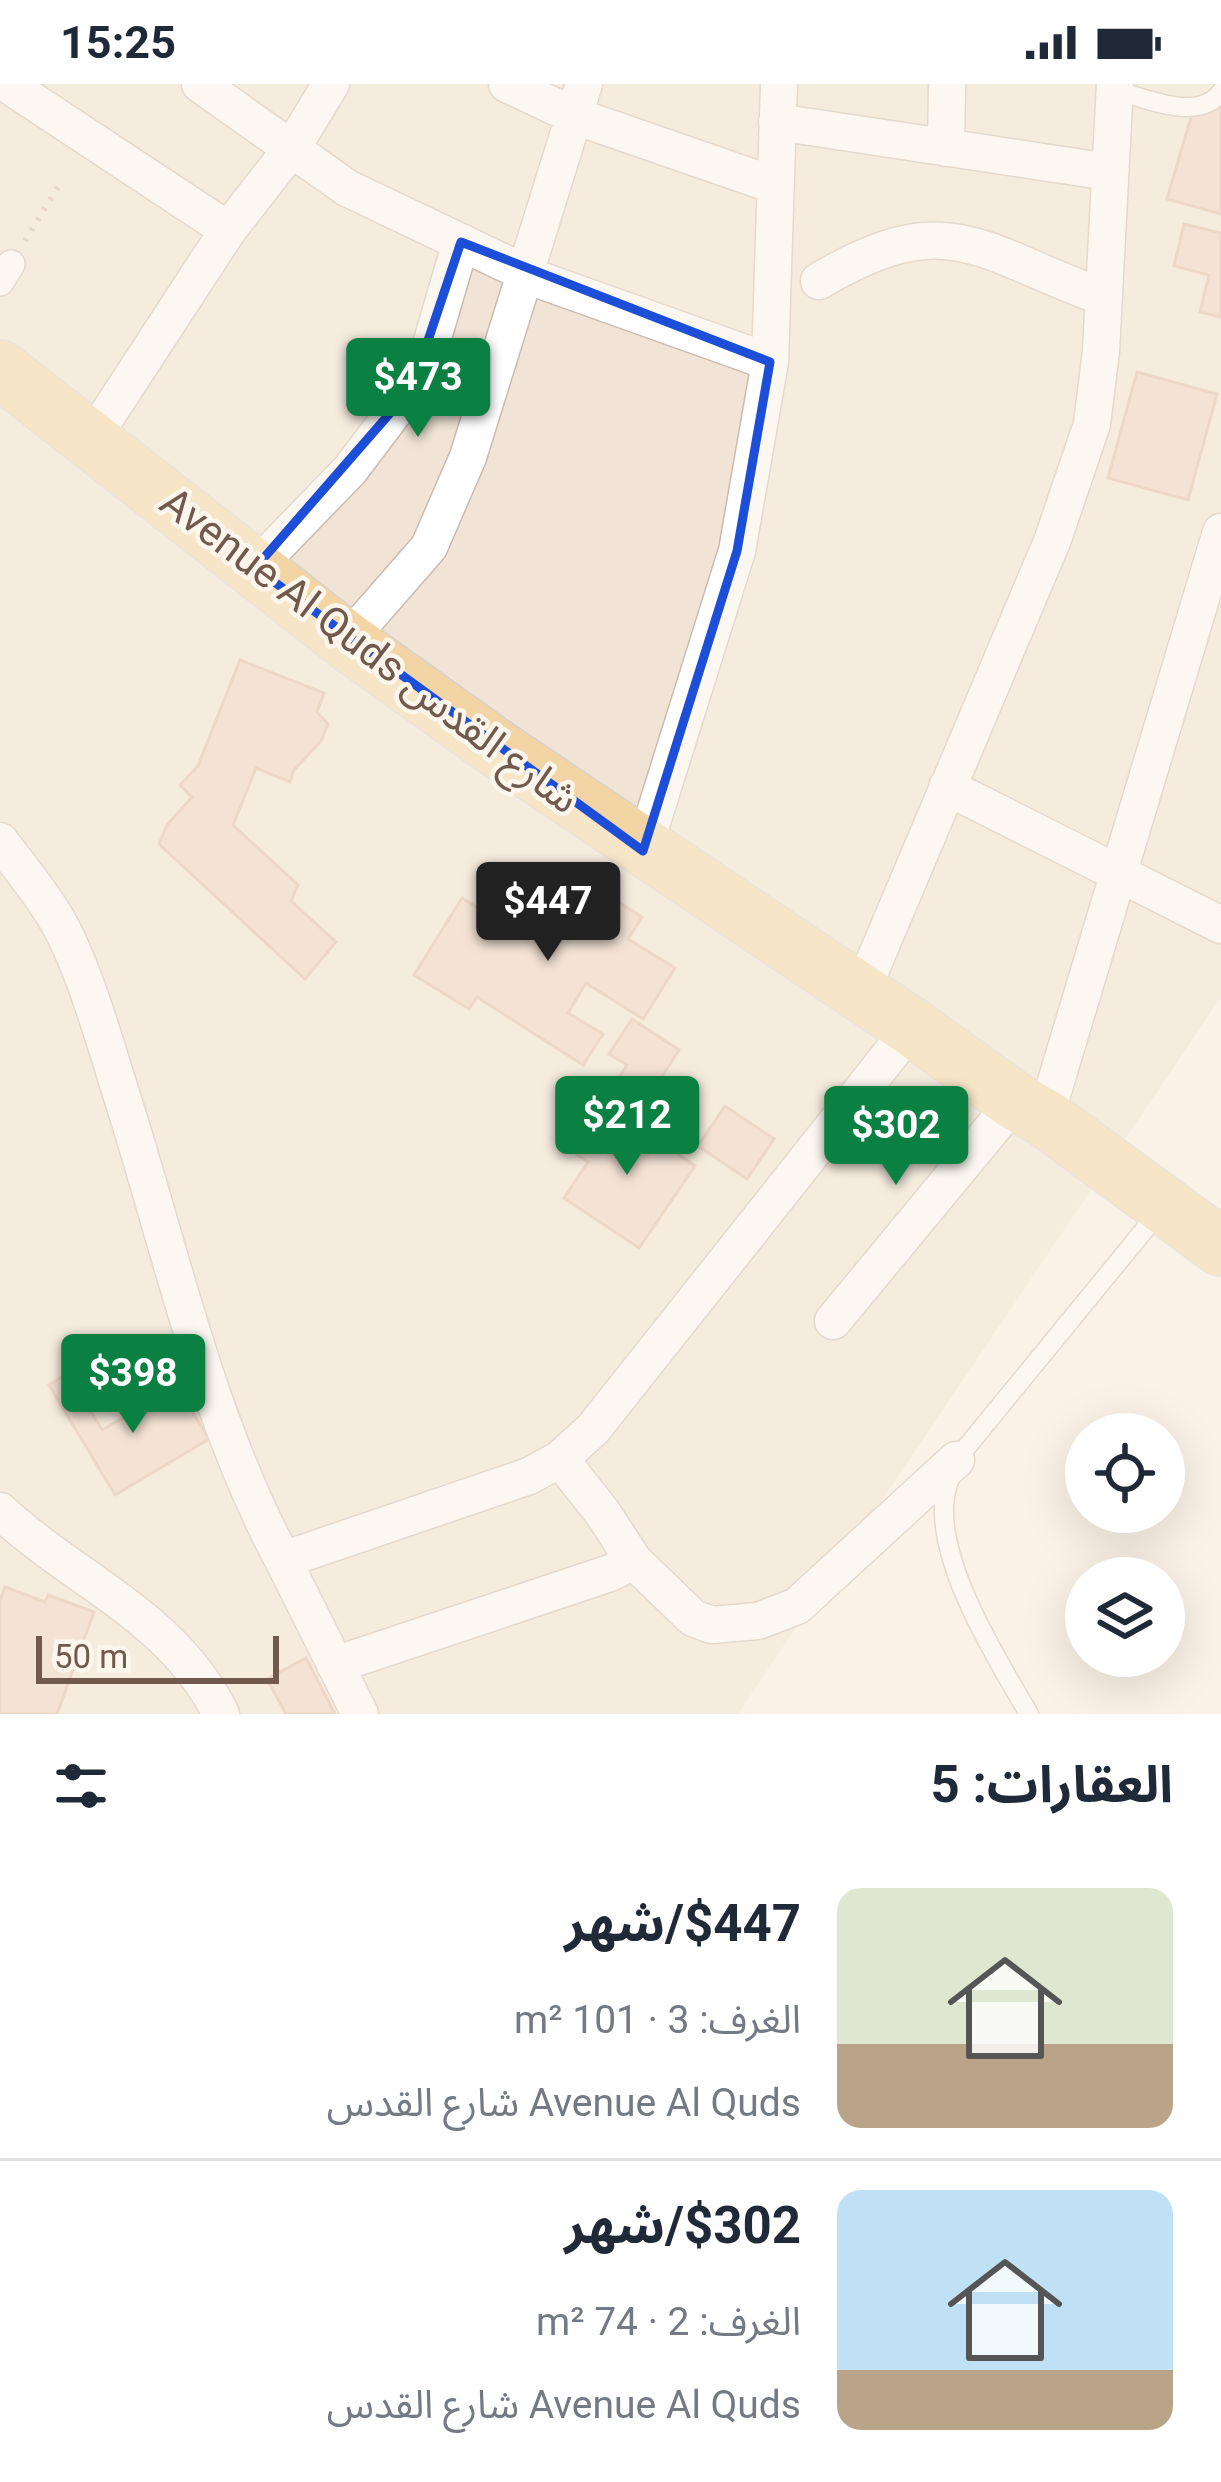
<!DOCTYPE html>
<html lang="ar">
<meta charset="utf-8">
<style>
body{margin:0;font-family:Roboto,"Noto Sans Arabic",sans-serif;background:#f6f6f7;color:#1f2937;direction:rtl;height:100vh;display:flex;flex-direction:column;font-size:45px;white-space:nowrap}
*{box-sizing:border-box;margin:0}
p{font-size:39px;color:#747a83}
.icon{flex:none;width:66px;height:66px;fill:none;stroke:currentColor;stroke-width:2;stroke-linecap:round;stroke-linejoin:round}
.map{position:relative;height:1630px;overflow:hidden;direction:ltr}
.details{display:flex;flex-direction:column;background:#fff;flex:1}
.details>*{flex:none}
.buttons{position:absolute;left:1065px;top:1329px;display:grid;gap:24px}
.buttons a{display:grid;place-items:center;width:120px;height:120px;border-radius:50%;background:#fff;box-shadow:0 12px 48px #0002;font-size:60px}
.scale{position:absolute;left:36px;bottom:30px;width:243px;box-sizing:border-box;padding-left:12px;border:6px solid #71594d;border-top:0;font-size:33px;line-height:42px;white-space:nowrap;color:#71594d;-webkit-text-stroke:9px #fdf6ec;paint-order:stroke}
.price{position:absolute;translate:-50% -102px;padding:0 27px;border-radius:12px;background:#0b8043;color:#fff;font-size:39px;line-height:78px;filter:drop-shadow(0 3px 6px #0008)}
.price::after{content:'';position:absolute;left:50%;top:72px;width:36px;height:27px;margin-left:-18px;background:inherit;clip-path:polygon(0 0,100% 0,50% 100%)}
.price.current{background:#222;color:#fff}
ul{padding:0;list-style:none}
li{display:flex;align-items:center;gap:36px;height:300px;padding:0 48px}
li+li{border-top:3px solid #e0e1e3}
li span{display:grid;place-items:center;flex:none;width:336px;height:240px;border-radius:24px;color:#555}
li>.icon{margin-inline-start:auto}
span .icon{width:144px;height:144px;fill:#fffc;stroke-width:1}
li b{font-size:51px}
h2{display:flex;justify-content:space-between;align-items:center;height:144px;padding:0 48px;font-size:51px}
.status{display:flex;justify-content:space-between;align-items:center;height:84px;padding:0 60px;background:#fff;direction:ltr}
.status svg{height:33px;fill:currentColor}
.map>svg:first-child{display:block}
</style>
<div class="status"><b>15:25</b><svg viewBox="0 0 49 12"><path d="M0 12V9h3v3zM5 12V6h3v6zM10 12V3h3v9zM15 12V0h3v12zM26 1h20v11H26zM47 4h2v5h-2z"/></svg></div>
<div class="map">
<svg width="1221" height="1630" viewBox="0 0 1221 1630">
<rect width="100%" height="100%" fill="#faf2e6"/>
<path fill="#f1e4d6" d="M0 0H1221V913L738 1630H0Z"/>
<path fill="#edd1c1" stroke="#deb8a2" stroke-width="3" d="M1196 16 1221 23V130L1167 115Z
M1184 140 1221 149V233L1200 228 1209 191 1174 182Z
M1137 288 1217 310 1188 416 1108 394Z
M240 576 324 609 317 628 328 640 321 657 294 686 290 698 256 684 233 741 298 801 291 817 336 858 305 895 159 760 167 741 192 713 180 701 198 682Z
M568 786 642 833 628 855 675 884 643 935 586 899 568 929 603 950 583 981 477 913 469 925 414 891 462 814 525 854Z
M632 935 679 966 641 1026 611 1007 627 981 609 970Z
M725 1022 774 1055 747 1095 698 1062Z
M609 1023 695 1082 639 1164 564 1114 588 1078 577 1071Z
M68 1289 102 1346 128 1331 131 1336 179 1306 209 1355 115 1411 49 1301Z
M5 1503 45 1518 48 1511 94 1528 57 1630H0V1516Z
M306 1574 335 1630H286L267 1595Z"/>
<g fill="none" stroke-linecap="round" stroke-linejoin="round">
<defs>
<path id="service" d="M1115 6C1145 14 1198 39 1221 8
M1029 1630C997 1575 935 1477 945 1412 947 1400 953 1387 956 1376L1159 1128"/>
<path id="pedestrian" d="M0 198 11 180"/>
<path id="minor" d="M7 0 228 146
M200 0 347 104 540 196 770 278
M507 0 575 32 774 101
M777 38 1109 88
M946 64 947 0
M819 197C949 120 980 169 1103 213
M91 356 228 146 292 64 331 0
M255 484 350 386 412 304 430 264 461 158
M347 557 429 463 468 373 584 0
M947 703 1221 841
M0 757C18 781 38 805 54 831 84 880 106 963 124 1019 173 1174 206 1332 283 1476L529 1392 560 1375 593 1345 912 943
M643 767 737 467 770 278 779 0
M860 911 1053 455 1092 340 1101 267 1115 0
M1045 1034 1221 448
M833 1237 1015 1017
M560 1375 602 1428 634 1477
M0 1427C77 1498 173 1533 221 1630
M283 1476 360 1630
M335 1581 610 1489 634 1477 693 1534 712 1541 758 1537 797 1522 956 1376"/>
<path id="primary" d="M0 285 347 557 492 661 912 943 1015 1017 1045 1034 1221 1163"/>
</defs>
<use href="#service" stroke="#cbbaae" stroke-width="21"/>
<use href="#pedestrian" stroke="#cbbaae" stroke-width="30"/>
<use href="#minor" stroke="#cbbaae" stroke-width="39"/>
<use href="#primary" stroke="#d7d1cd" stroke-width="60"/>
<path stroke="#d2b5a4" stroke-width="6" stroke-dasharray="3 9" stroke-linecap="butt" d="M25 157 61 98"/>
<use href="#service" stroke="#fff" stroke-width="18"/>
<use href="#pedestrian" stroke="#fff" stroke-width="27"/>
<use href="#minor" stroke="#fff" stroke-width="36"/>
<use href="#primary" stroke="#f3d4a5" stroke-width="57"/>
</g>
<path d="M0 0H1221V1630H0ZM461 158 770 278 737 467 643 767 255 484 412 304Z" fill="#faf2e6" fill-opacity=".55" fill-rule="evenodd"/>
<path fill="none" stroke="#1d4ed8" stroke-width="9" stroke-linejoin="round" d="M461 158 770 278 737 467 643 767 255 484 412 304Z"/>
<g text-anchor="middle" dominant-baseline="central" stroke-width="9" stroke-linejoin="round" paint-order="stroke">
<g font-size="42" fill="#71594d" stroke="#fdf6ec">
<text transform="translate(370 566) rotate(37)">Avenue Al Quds شارع القدس</text>
</g>
</g>
</svg>
<div class="buttons">
<a><svg class="icon" aria-label="locate" viewBox="0 0 24 24"><circle cx="12" cy="12" r="6"/><path d="M12 2v4M12 18v4M2 12h4M18 12h4"/></svg></a>
<a><svg class="icon" aria-label="layers" viewBox="0 0 24 24"><path d="M12 4l9 5-9 5-9-5zM3 14l9 5 9-5"/></svg></a>
</div>
<div class="scale">50 m</div>
<b class="price" style="left:418px;top:356px">$473</b>
<b class="price current" style="left:548px;top:880px">$447</b>
<b class="price" style="left:627px;top:1094px">$212</b>
<b class="price" style="left:896px;top:1104px">$302</b>
<b class="price" style="left:133px;top:1352px">$398</b>
</div>
<section class="details">
<h2>العقارات: 5<svg class="icon" aria-label="filters" viewBox="0 0 24 24"><path d="M4 7h16M4 17h16"/><circle cx="9" cy="7" r="2"/><circle cx="15" cy="17" r="2"/></svg></h2>
<ul>
<li><span style="background:linear-gradient(#dfe7d0 65%,#b9a48a 0)"><svg class="icon" aria-label="home" viewBox="0 0 24 24"><path d="M3 11l9-7 9 7M6 9v11h12V9"/></svg></span><div><b>$447/شهر</b><p>الغرف: 3 · 101 m²</p><p>Avenue Al Quds شارع القدس</p></div></li>
<li><span style="background:linear-gradient(#bfe0f5 75%,#b9a48a 0)"><svg class="icon" aria-label="home" viewBox="0 0 24 24"><path d="M3 11l9-7 9 7M6 9v11h12V9"/></svg></span><div><b>$302/شهر</b><p>الغرف: 2 · 74 m²</p><p>Avenue Al Quds شارع القدس</p></div></li>
</ul>
</section>
